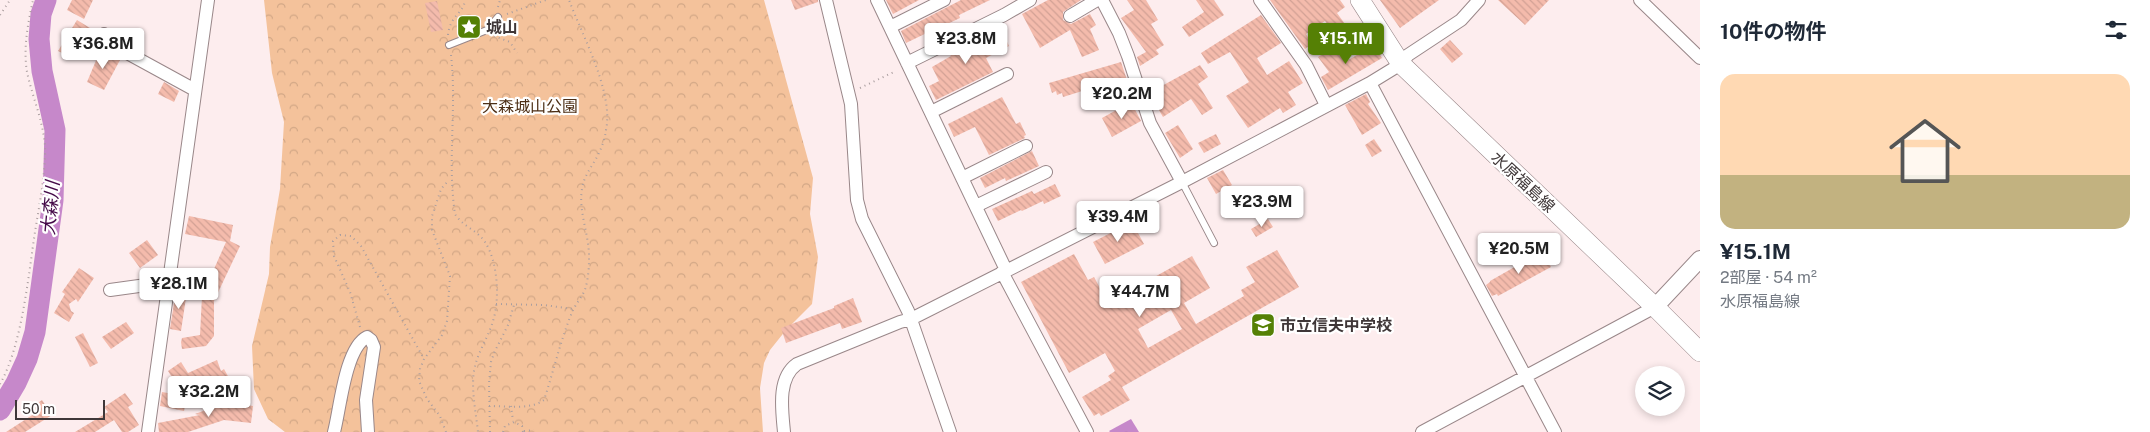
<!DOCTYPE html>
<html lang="ja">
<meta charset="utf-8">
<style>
body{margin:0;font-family:"Public Sans","Noto Sans JP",sans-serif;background:#f6f6f7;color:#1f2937;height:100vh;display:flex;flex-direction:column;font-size:19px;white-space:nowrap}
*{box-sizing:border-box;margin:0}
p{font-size:16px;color:#747a83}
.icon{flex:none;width:28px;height:28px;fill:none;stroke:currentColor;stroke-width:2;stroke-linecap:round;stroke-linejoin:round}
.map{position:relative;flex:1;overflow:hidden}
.panel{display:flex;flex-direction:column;background:#fff;width:450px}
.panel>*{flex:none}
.controls{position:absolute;left:1635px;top:366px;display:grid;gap:10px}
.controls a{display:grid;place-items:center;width:50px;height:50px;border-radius:50%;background:#fff;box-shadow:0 2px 8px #0003;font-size:25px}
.scale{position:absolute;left:15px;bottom:12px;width:90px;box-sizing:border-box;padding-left:5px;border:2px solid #3f3738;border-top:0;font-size:14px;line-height:18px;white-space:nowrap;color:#3f3738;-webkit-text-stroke:4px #fff;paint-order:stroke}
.price{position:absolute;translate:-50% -42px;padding:0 11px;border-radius:5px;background:#fff;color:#222;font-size:16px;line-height:32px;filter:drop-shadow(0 1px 2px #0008)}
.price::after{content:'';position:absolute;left:50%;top:30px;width:15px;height:11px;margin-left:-8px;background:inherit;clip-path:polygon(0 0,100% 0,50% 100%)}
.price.selected{background:#558005;color:#fff}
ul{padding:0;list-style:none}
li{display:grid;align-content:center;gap:10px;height:265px;padding:0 20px}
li+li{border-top:1px solid #e0e1e3}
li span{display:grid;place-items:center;height:155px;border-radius:15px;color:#555}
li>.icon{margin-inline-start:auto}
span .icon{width:90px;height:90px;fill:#fffc;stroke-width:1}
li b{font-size:21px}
h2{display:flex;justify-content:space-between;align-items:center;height:60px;padding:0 20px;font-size:21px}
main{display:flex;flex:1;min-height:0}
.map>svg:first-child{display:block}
</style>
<main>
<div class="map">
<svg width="1700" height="432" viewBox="0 0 1700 432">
<defs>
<pattern id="forest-crowns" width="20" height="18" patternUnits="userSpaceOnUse" patternTransform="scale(1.25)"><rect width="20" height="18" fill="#f4c29b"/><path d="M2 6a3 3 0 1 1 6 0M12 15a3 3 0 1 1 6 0" fill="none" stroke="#d2a786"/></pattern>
<pattern id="water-ripples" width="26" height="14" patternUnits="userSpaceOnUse" patternTransform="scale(1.25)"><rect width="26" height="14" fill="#c688ca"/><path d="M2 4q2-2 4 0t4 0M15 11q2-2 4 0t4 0" fill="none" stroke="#a270a5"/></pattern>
<pattern id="building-back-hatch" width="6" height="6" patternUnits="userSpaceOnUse" patternTransform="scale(1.25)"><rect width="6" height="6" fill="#f4bbac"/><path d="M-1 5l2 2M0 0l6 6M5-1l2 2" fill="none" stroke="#d2a195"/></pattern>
</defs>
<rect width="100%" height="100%" fill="#fdedee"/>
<path fill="url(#forest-crowns)" d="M264 0H764L813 178 810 214 818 257 812 304 786 330 770 350 764 363 760 388 763 432H285L268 419 254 389 252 346 269 274 270 247 280 189 284 122 272 73Z"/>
<path fill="url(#water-ripples)" d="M1131 419 1139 432H1110L1109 431Z"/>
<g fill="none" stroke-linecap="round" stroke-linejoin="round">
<path stroke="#c688ca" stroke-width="21" d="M0 410 16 383 27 359 35 332 53 200 55 130 42 71 39 39 41 14 46 0"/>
</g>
<path fill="url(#building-back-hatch)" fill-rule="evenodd" d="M72 0H93L84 19 67 10Z
M791 0H818V2L795 10Z
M886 0H919L893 14Z
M961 0H990L959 15 960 18 945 25 946 28 935 34 933 30 906 43 901 31Z
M1048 0H1081L1063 12V20L1071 24 1090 14 1096 25 1090 29 1099 50 1082 57 1070 30 1040 48 1022 14Z
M1127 0H1146L1158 20 1151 24 1164 45 1156 50 1159 54 1140 66 1137 57 1146 52 1121 18 1134 10Z
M1196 0H1214L1224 15 1189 37 1182 27 1204 12Z
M1270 0H1340L1345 7 1337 13 1350 31 1338 40 1325 21 1306 34 1312 44 1305 49Z
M1380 0H1439L1400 28Z
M1498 0H1549L1525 25Z
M437 1 443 30 431 32 425 3Z
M1261 15 1281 43 1257 58 1267 75 1289 61 1303 83 1288 92 1296 105 1283 113 1280 108 1248 128 1226 96 1249 82 1230 52 1208 64 1201 53Z
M77 20 90 28 75 59 58 51Z
M1003 33 1009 46 986 58 993 72 936 100 929 86 939 81 932 67 951 56 948 52 969 41 987 34 990 40Z
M1450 40 1463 54 1452 63 1440 49Z
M1374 45 1382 58 1328 90 1321 77 1329 72 1318 57 1334 47 1345 62Z
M100 51 120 60 104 90 87 82Z
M1121 62 1128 83 1119 85 1118 80 1063 97 1062 93 1057 95 1056 91 1052 93 1049 83Z
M1200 65 1208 77 1198 84 1213 108 1202 115 1191 99 1163 117 1149 93Z
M164 82 179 91 174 102 158 94Z
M1366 94 1370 102 1368 104 1381 123 1362 135 1345 105Z
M1002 97 1016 124 1020 122 1026 135 1024 136 1025 138 989 155 975 127 954 137 948 124Z
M1131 102 1141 121 1112 137 1102 118Z
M1178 125 1193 149 1180 158 1165 133Z
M1216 134 1221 144 1204 153 1198 143Z
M1374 139 1382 151 1372 157 1365 145Z
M1032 151 1039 166 1006 181 1005 178 985 188 980 178Z
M1223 170 1232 185 1216 194 1207 178Z
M1055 184 1061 196 1044 204 1043 201 1022 211 1021 210 998 221 992 209 1032 191 1034 194Z
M189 216 233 225 230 241 240 246 214 301V336L206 346 182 349 181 342 182 338 200 335 202 296 226 242 185 234Z
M1268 219 1273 227 1256 237 1251 229Z
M1132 222 1144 244 1105 264 1093 242Z
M147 240 158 255 140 268 129 253Z
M1277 250 1299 287 1122 387 1130 400 1101 416 1099 413 1094 416 1082 397 1111 380 1108 376 1115 371 1105 353 1069 373 1021 282 1074 254 1088 280 1094 277 1108 303 1192 256 1210 288 1184 303 1196 324 1244 296 1241 290 1255 282 1246 267ZM1171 310 1182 329 1148 348 1138 329Z
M1543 251 1551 267 1498 296 1497 294 1492 296 1486 285 1490 282V281Z
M79 268 94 278 78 302 76 299 69 304 71 311 74 313 69 322 54 313 65 294 62 292Z
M176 290 187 291 181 331 170 329Z
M853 298 862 322 842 329 840 323 786 343 781 328 834 308V306Z
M126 322 134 333 111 349 102 337Z
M83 333 98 363 90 367 75 337Z
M217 360 221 371 224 369 229 378 216 386 213 381 187 397 184 411 160 406 162 392 184 396 168 371 181 362 188 373Z
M125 393 133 404 128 407 139 425 128 432H122L114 420 95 432H75L108 412 104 407Z
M42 400 52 415 25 432H6L37 412 33 406Z
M235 403 253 406 251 423 224 420 188 432H159L158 423 200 415 195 414 219 405 235 407Z"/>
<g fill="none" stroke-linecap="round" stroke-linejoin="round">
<defs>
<path id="service" d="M449 45 487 30 498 17
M1182 182 1214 243"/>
<path id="minor" d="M826 0 851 104 857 200 862 219 908 311 950 432
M877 0 1006 270
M1102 0 1119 33 1128 56 1150 123 1182 182
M1260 0 1306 65 1326 105
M1640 0 1700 58
M1070 16 1097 0
M890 27 944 0
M104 34 109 43 195 90
M907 63 1004 15 1030 0
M1370 83 1555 432
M931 112 1007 74
M962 178 1026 146
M976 206 1046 172
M1002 272 1087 432
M110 290 168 282
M148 432 208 0
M334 432C340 410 345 348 367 337L371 340 374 347 366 400 368 432
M784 432C782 410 777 378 797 364L900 322 911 319 1182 182 1370 83 1401 64 1408 55 1461 20 1479 0
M1422 432 1655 307"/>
<path id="tertiary" d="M1655 307 1700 259"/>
<path id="secondary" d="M1360 0 1401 64 1655 307 1700 352"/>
</defs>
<use href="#service" stroke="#998789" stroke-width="8"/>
<use href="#minor" stroke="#998789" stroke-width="14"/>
<use href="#tertiary" stroke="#998789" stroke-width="18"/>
<use href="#secondary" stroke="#998789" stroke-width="20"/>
<path stroke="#aa9e9f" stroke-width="2" stroke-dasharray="1 4" stroke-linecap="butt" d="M498 7 500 0
M507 14 546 0
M0 15 10 0
M448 35C450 15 464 13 465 0
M494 36 510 42 517 53
M1340 47 1363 32
M451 55C457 109 447 160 455 214 462 226 477 230 485 242 498 262 500 299 493 321 488 338 477 353 474 371 471 390 476 413 478 432
M860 88 896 71
M496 304 544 305 573 309
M360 327 350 292 334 256 333 241 340 235 351 236 361 246 424 359
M0 384C22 345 28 278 35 232 39 207 46 171 45 146 43 120 32 96 27 72 23 48 28 23 33 0
M489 406C505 406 531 410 544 400 554 370 561 338 573 310 577 302 584 295 586 286 588 279 589 268 589 260 590 236 578 212 582 189 584 175 592 167 598 155 602 147 605 138 606 130 614 93 582 35 569 0
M511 406 513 421
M524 431 534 430
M446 432 440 416 427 399 419 381 420 369 424 359 442 335 447 321 450 276 432 230V216L441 189 449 180
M490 432 489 383 491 362 494 353 508 325 514 305
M503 432 505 426 514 422 522 426 523 432"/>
<use href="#service" stroke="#fff" stroke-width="6"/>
<use href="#minor" stroke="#fff" stroke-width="12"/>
<use href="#tertiary" stroke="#fff" stroke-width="16"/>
<use href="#secondary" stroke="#fff" stroke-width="19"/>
</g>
<defs>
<symbol id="sight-square" viewBox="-11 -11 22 22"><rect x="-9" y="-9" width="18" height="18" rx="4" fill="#558005" stroke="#fff"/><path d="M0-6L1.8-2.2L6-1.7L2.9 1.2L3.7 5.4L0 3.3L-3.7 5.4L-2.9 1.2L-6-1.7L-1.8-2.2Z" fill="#fff"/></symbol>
<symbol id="school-square" viewBox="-11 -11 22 22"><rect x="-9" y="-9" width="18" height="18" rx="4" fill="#558005" stroke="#fff"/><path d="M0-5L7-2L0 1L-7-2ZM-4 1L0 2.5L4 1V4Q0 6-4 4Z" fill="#fff"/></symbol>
</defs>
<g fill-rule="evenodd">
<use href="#sight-square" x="455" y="13" width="28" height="28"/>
<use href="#school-square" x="1249" y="311" width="28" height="28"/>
</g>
<g text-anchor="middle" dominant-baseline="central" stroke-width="4.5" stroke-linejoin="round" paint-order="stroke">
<g font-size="16" font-weight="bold" fill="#3f3738" stroke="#fff" text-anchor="start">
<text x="486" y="27">城山</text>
<text x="1280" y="325">市立信夫中学校</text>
</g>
<g font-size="16" fill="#4d2f16" stroke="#fff">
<text x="530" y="106">大森城山公園</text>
</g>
<g font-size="16" fill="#3f3738" stroke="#fff">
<text transform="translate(1523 182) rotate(43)">水原福島線</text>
</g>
<g font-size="18" font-style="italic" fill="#440a48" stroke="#fff">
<text transform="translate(50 208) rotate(-85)">大森川</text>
</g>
</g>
</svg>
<div class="controls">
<a><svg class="icon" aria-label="layers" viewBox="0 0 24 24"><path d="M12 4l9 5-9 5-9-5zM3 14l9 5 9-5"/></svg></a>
</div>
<div class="scale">50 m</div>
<b class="price" style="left:966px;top:65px">¥23.8M</b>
<b class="price selected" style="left:1346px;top:65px">¥15.1M</b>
<b class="price" style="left:103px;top:70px">¥36.8M</b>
<b class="price" style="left:1122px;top:120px">¥20.2M</b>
<b class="price" style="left:1262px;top:228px">¥23.9M</b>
<b class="price" style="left:1118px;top:243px">¥39.4M</b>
<b class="price" style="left:1519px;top:275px">¥20.5M</b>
<b class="price" style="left:179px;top:310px">¥28.1M</b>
<b class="price" style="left:1140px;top:318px">¥44.7M</b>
<b class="price" style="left:209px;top:418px">¥32.2M</b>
</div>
<section class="panel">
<h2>10件の物件<svg class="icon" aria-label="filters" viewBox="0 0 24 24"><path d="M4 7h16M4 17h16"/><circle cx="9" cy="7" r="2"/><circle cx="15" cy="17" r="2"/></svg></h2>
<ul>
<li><span style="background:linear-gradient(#ffd9b3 65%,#c2b280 0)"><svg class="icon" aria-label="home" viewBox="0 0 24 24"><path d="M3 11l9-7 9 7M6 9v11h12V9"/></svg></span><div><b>¥15.1M</b><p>2部屋 · 54 m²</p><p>水原福島線</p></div></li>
</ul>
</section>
</main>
